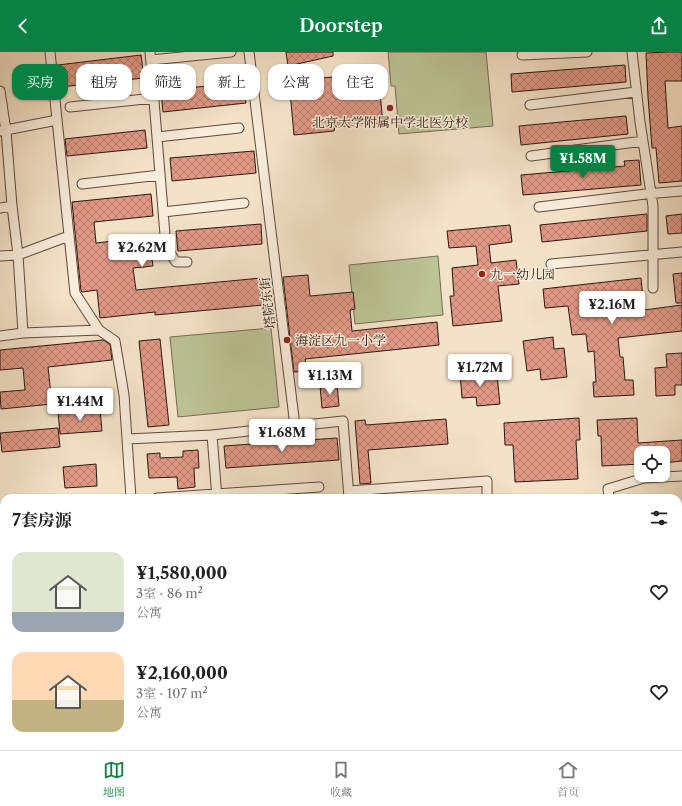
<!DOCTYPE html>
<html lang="zh">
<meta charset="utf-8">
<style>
body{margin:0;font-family:"Libre Caslon Text","Noto Serif SC",serif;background:#f2f2f2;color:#222;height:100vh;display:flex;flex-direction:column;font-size:15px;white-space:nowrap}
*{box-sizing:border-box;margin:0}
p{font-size:13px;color:#767676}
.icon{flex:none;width:22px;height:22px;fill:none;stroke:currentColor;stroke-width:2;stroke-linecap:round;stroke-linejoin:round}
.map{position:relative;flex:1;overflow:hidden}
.drawer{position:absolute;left:0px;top:442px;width:682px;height:256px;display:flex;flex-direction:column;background:#fff;border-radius:12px 12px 0 0;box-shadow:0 1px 3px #0004}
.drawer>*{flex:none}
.guide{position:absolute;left:12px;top:12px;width:400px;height:36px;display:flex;gap:8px}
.tools{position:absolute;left:634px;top:394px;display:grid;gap:8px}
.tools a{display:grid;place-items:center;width:36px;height:36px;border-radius:8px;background:#fff;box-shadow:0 1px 3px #0004;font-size:20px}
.price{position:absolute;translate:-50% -34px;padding:0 9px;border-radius:4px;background:#fff;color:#222;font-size:13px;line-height:26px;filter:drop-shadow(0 1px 2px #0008)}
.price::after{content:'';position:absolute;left:50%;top:24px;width:12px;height:9px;margin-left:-6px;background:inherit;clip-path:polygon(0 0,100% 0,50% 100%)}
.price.on{background:#0b8043;color:#fff}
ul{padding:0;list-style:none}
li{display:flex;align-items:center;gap:12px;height:100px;padding:0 12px}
li span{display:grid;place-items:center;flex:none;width:112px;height:80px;border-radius:12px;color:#555}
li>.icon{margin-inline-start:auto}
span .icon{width:48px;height:48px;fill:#fffc;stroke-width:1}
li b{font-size:17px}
h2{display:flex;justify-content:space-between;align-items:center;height:48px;padding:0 12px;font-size:17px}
.pill{padding:0 14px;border-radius:12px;background:#fff;box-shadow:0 1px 3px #0004;font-size:14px;line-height:36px}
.pill.on{background:#0b8043;color:#fff}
header{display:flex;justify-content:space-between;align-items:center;height:52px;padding:0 12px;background:#0b8043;color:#fff;font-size:18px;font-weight:600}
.tabs{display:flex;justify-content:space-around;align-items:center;height:56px;border-top:1px solid #e0e0e0;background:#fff;font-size:11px;color:#767676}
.tabs a{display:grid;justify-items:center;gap:2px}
.tabs .on{color:#0b8043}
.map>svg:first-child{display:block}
</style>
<header><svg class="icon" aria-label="back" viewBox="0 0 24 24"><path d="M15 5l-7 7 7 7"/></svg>Doorstep<svg class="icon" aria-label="share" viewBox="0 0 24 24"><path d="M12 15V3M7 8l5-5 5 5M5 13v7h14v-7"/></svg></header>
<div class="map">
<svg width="682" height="698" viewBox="0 0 682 698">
<defs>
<pattern id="park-tufts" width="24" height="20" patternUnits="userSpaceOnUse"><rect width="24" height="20" fill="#bcc395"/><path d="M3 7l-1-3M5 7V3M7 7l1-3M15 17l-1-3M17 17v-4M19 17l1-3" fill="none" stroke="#a2a77f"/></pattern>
<pattern id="building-cross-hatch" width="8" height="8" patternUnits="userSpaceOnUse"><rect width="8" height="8" fill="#e19986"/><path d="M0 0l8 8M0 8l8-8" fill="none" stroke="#b77c6c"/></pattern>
</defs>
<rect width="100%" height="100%" fill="#f4e2c8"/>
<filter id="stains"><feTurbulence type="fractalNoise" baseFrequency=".005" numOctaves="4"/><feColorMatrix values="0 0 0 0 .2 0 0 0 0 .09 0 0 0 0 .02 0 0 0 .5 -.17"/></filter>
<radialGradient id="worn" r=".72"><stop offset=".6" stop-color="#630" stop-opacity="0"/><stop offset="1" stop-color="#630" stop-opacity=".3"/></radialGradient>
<path fill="url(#park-tufts)" stroke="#746c52" d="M71 694H152V698H71Z"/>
<path fill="#bcc395" stroke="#746c52" d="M388 0H486L493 74 399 82 395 34H391Z
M438 204 443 263 355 272 349 213Z
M271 276 279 355 178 365 170 285Z"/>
<path fill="url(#building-cross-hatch)" stroke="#2c160e" d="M286 0H333V4L288 14Z
M669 0H682V29H665L668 76 682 74V129L659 131 656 96H652L648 45 646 1Z
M141 3 144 26 60 35 58 13Z
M625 13 626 30 512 40 511 22Z
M378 21 383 71 335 75 334 79 294 83 289 29Z
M243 30 246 51 163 60 161 39Z
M626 64 628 82 521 93 519 74Z
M145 78 147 96 67 104 65 87Z
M254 99 256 121 172 129 170 106Z
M639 108 641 133 523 143 521 123 625 114 624 109Z
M151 142 153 164 94 170 96 191 149 185 153 214 133 216 136 238 261 226 263 253 155 263V260L100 266 97 238 82 240 81 239 72 150Z
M647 162V179L542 190 540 173Z
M682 162V181L668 182 666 164Z
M261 172 262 192 178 199 176 179Z
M510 173 512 190 489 193 491 211 516 208 519 232 498 234 502 269 453 274 450 244H454L452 216 478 213 476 194 449 196 447 179Z
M682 221V251H676L673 222Z
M308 223 310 244 353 240 355 257 350 258 352 279 437 270 439 293 305 307 307 319 294 320 283 225Z
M641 226 644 258 682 253V279L618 286 620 305H623L625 328H633L634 343 594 345 593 330H596L594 299 588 300 586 282 572 283 568 254 545 256 543 237Z
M553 285 554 297 564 296 567 325 541 328 540 317 527 319 523 289Z
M160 287 169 373 148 375 139 289Z
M103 288 110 292 112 308 48 315 52 352 1 357 0 340 25 338 23 316 0 318V298Z
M682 301V333H675V343L656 344 655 316 667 315 666 302Z
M488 318V324L497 323 500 352 477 354 476 345 462 346 460 321Z
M337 332 339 354 322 356 320 334Z
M100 357 102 379 60 382 58 360Z
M579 366 580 388H576L578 427 515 430 513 393H505L504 371Z
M637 366 638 391 682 388V409L663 411V401H641V412L602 414 601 384H598L597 368Z
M446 367 448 392 368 398 371 431 360 432 355 369 365 368 366 373Z
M58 376 60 395 2 400 0 381Z
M337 386 339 408 226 416 224 394Z
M198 398 199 416H194L195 435 178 437 177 425 149 426 147 402 160 401V406L183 405V399Z
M96 412 97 434 65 436 63 415Z"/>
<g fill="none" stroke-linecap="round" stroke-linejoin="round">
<defs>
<path id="lane" d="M527 694 528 698"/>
<path id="street" d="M50 0 75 241 99 278
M150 0 166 195 176 210H187
M249 0 295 374 343 369 349 446
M632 0 640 70 653 154V236
M522 3 587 0
M151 8 231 0
M0 39 6 79 12 154 18 203 23 281 99 278 115 289 124 343 131 446
M530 53 636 40
M70 55 154 46
M1 79 57 68
M157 85 239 76
M531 104 643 89
M82 132 160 123
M539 155 646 142 682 139
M0 156 12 154
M163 160 244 151
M0 204 18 203 69 184
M551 212 682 200
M0 284 23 281
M127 387 212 383
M349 439 487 429V446
M157 446 319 435
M217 446 212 383 295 374
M609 446 608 437 644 426 682 424
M0 457H4
M678 518H682
M0 529 4 528
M0 583H4
M678 604H682
M0 668 4 667
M678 677 682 676
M75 694 76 698
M369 694 370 698
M134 698 154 696 155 694"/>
</defs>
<use href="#lane" stroke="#5e493c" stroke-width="6"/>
<use href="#street" stroke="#5e493c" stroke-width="11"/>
<use href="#lane" stroke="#f8ecdb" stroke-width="4.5"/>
<use href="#street" stroke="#f8ecdb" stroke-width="9"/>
</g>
<g fill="#8f2418" stroke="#f8ecdb" stroke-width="1.5">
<circle cx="390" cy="56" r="4"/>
<circle cx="482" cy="222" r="4"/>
<circle cx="287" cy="288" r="4"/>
</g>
<g text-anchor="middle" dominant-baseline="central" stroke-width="3" stroke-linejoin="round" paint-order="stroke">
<g font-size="13" fill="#2c160e" stroke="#f8ecdb" text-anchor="start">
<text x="390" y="70" text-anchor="middle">北京大学附属中学北医分校</text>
<text x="490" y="222">九一幼儿园</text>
<text x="295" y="288">海淀区九一小学</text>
</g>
<g font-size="13" fill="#2c160e" stroke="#f8ecdb">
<text transform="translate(267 251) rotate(-97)">塔院东街</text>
</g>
</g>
<rect width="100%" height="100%" filter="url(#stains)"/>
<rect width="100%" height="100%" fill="url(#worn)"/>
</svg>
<div class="tools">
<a><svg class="icon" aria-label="locate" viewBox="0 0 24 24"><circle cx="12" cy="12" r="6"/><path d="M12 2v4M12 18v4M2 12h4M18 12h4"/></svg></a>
</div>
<b class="price on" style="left:583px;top:127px">¥1.58M</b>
<b class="price" style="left:142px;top:216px">¥2.62M</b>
<b class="price" style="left:612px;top:273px">¥2.16M</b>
<b class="price" style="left:480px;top:336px">¥1.72M</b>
<b class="price" style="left:330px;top:344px">¥1.13M</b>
<b class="price" style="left:80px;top:370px">¥1.44M</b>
<b class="price" style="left:282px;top:401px">¥1.68M</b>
<div class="guide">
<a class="pill on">买房</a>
<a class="pill">租房</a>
<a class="pill">筛选</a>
<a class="pill">新上</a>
<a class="pill">公寓</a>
<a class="pill">住宅</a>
</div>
<section class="drawer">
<h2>7套房源<svg class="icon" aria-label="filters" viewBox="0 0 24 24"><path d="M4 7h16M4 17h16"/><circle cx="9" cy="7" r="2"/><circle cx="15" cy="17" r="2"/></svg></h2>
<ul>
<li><span style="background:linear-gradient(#dfe7d0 75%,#9aa5b1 0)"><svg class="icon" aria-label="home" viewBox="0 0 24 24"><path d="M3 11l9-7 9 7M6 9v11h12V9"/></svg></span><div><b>¥1,580,000</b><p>3室 · 86 m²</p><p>公寓</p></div><svg class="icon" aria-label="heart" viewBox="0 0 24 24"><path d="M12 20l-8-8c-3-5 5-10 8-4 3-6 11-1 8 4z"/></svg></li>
<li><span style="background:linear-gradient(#ffd9b3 60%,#c2b280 0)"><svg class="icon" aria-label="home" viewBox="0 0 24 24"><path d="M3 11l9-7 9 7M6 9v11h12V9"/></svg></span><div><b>¥2,160,000</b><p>3室 · 107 m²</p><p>公寓</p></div><svg class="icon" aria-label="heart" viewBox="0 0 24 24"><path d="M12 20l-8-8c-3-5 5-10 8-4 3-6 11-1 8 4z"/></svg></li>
</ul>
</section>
</div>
<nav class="tabs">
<a class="on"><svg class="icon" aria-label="map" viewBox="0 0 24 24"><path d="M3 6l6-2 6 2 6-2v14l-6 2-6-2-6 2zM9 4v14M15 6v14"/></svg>地图</a>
<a><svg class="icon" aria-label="saved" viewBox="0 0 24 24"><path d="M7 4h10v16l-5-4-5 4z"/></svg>收藏</a>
<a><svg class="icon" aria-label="home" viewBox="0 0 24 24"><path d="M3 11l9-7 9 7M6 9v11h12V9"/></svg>首页</a>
</nav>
